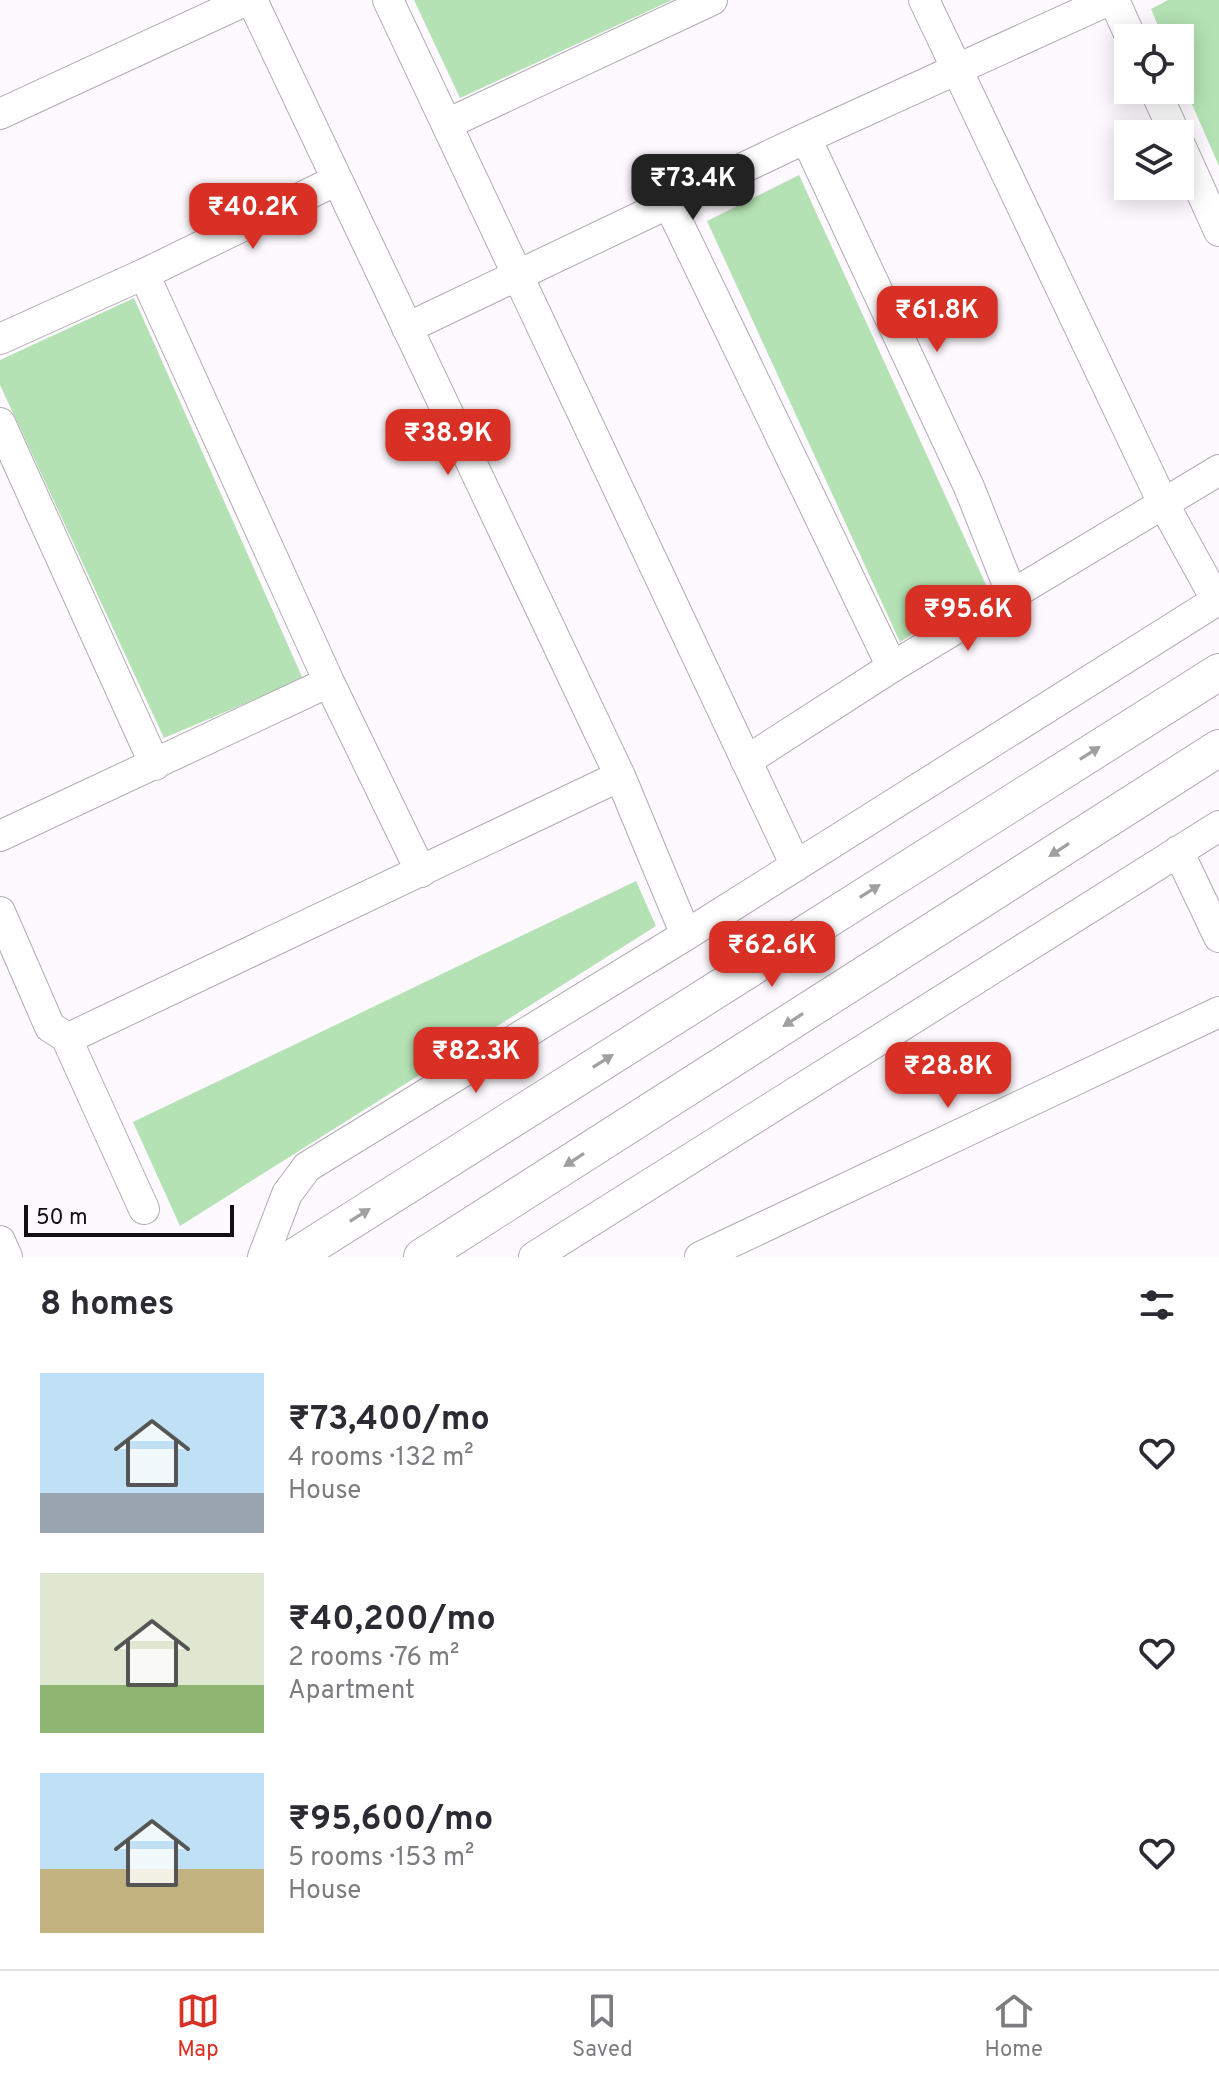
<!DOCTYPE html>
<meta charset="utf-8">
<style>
body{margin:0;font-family:Overpass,sans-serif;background:#f2f2f3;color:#2b2b33;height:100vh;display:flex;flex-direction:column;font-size:30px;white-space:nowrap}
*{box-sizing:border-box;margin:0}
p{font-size:26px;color:#7c7c81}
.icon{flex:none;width:44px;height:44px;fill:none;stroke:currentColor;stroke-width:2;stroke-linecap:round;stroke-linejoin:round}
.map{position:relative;height:1257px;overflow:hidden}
.drawer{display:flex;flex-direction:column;background:#fff;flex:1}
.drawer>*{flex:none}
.buttons{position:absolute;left:1114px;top:24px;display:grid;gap:16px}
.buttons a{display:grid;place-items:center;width:80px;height:80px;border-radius:0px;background:#fff;box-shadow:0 4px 20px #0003;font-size:40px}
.scale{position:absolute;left:24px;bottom:20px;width:210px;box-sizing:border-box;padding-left:8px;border:4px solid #121013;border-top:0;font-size:22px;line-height:28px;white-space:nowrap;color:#121013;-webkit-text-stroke:6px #fdf9fe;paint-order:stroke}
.price{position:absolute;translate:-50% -68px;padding:0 18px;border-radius:16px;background:#d93025;color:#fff;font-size:26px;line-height:52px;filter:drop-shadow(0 2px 4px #0008)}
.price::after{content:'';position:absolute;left:50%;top:48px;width:24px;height:18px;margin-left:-12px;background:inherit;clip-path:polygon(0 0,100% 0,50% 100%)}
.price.current{background:#222;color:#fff}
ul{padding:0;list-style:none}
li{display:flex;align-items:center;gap:24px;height:200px;padding:0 40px}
li span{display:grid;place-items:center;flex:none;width:224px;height:160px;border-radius:0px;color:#555}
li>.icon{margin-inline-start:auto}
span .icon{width:96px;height:96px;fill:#fffc;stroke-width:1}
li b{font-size:34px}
h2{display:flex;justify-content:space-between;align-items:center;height:96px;padding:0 40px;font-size:34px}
.menu{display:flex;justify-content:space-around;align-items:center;height:112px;border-top:2px solid #e1e1e2;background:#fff;font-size:22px;color:#7c7c81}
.menu a{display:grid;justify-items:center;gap:4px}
.menu .current{color:#d93025}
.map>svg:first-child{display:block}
</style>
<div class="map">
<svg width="1219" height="1257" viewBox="0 0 1219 1257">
<rect width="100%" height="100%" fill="#fdf9fe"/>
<path fill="#b4e2b4" d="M414 0H672L460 98Z
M1168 0H1219V166L1180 77V38H1163L1151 9Z
M799 175 987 587 900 642 707 221Z
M134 298 303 679 164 738 0 385V360Z
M636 881 656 926 180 1226 133 1122Z"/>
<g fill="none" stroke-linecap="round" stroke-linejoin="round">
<defs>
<path id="minor" d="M252 0 620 776 686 935
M388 0 796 866
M924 0 1163 503 1217 601
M1114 0 1131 38
M1155 90 1175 134
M0 114 247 0
M447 124 712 0
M806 138 969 487 1012 595
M1180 145 1219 231
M669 204 892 667
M144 274 329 682 421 872
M407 328 806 138 1109 0
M0 339 144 274 337 180
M0 423 155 765
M746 761 892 667 1219 470
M0 836 329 682
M1178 851 1219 937
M0 912 50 1027 66 1037 73 1036 620 776
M66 1037 144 1209
M0 1241 7 1257
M263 1257 287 1194 307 1167 686 935 1219 599
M534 1257 1219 826
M700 1257 1219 1012"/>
<path id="tertiary" d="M294 1257 1219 672
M422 1257 1219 748"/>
</defs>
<use href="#minor" stroke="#b1abb3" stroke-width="32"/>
<use href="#tertiary" stroke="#b1abb3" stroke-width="38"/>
<use href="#minor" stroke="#fff" stroke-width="30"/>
<use href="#tertiary" stroke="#fff" stroke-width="36"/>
</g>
<defs><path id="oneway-solid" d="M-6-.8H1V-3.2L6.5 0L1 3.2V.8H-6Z" transform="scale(2)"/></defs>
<g fill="#a09fa1">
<use href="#oneway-solid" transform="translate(1090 753) rotate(-32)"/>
<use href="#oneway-solid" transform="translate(1059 850) rotate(147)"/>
<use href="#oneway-solid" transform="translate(870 891) rotate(-32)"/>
<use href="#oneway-solid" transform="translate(793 1020) rotate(147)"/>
<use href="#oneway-solid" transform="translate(603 1061) rotate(-32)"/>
<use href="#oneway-solid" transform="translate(574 1160) rotate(147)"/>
<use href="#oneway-solid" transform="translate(360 1215) rotate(-32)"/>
</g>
</svg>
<div class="buttons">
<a><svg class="icon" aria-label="locate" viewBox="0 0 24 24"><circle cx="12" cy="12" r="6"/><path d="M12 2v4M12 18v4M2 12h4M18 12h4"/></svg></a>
<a><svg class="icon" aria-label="layers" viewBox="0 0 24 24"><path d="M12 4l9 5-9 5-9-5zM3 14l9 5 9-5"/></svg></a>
</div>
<div class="scale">50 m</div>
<b class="price current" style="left:693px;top:222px">₹73.4K</b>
<b class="price" style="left:253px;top:251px">₹40.2K</b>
<b class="price" style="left:937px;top:354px">₹61.8K</b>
<b class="price" style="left:448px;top:477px">₹38.9K</b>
<b class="price" style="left:968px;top:653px">₹95.6K</b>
<b class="price" style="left:772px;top:989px">₹62.6K</b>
<b class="price" style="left:476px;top:1095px">₹82.3K</b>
<b class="price" style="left:948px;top:1110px">₹28.8K</b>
</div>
<section class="drawer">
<h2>8 homes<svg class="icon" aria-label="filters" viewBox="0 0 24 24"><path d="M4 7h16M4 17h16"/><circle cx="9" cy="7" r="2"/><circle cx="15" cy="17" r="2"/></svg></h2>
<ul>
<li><span style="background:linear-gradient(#bfe0f5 75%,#9aa5b1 0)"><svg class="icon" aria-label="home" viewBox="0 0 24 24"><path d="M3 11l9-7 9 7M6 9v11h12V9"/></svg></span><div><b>₹73,400/mo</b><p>4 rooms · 132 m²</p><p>House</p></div><svg class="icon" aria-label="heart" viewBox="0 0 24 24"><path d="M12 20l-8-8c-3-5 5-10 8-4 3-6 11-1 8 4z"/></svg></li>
<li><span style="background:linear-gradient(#dfe7d0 70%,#8fb573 0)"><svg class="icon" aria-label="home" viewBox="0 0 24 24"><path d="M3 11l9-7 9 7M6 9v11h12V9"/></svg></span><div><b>₹40,200/mo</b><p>2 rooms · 76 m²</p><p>Apartment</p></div><svg class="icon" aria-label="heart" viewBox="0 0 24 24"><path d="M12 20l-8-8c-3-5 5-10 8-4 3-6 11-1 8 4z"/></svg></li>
<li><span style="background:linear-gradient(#bfe0f5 60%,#c2b280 0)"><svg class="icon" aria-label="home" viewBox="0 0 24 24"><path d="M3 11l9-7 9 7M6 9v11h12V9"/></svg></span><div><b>₹95,600/mo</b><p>5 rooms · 153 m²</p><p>House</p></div><svg class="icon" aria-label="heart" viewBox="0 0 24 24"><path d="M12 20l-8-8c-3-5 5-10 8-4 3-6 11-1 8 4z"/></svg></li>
</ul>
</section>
<nav class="menu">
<a class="current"><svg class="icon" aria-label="map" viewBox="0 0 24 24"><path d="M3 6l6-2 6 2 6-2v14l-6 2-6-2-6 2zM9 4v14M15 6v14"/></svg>Map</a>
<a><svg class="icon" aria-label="saved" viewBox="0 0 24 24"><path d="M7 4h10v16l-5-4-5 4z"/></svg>Saved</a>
<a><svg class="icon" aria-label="home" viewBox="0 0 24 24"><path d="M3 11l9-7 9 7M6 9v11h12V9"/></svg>Home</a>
</nav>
